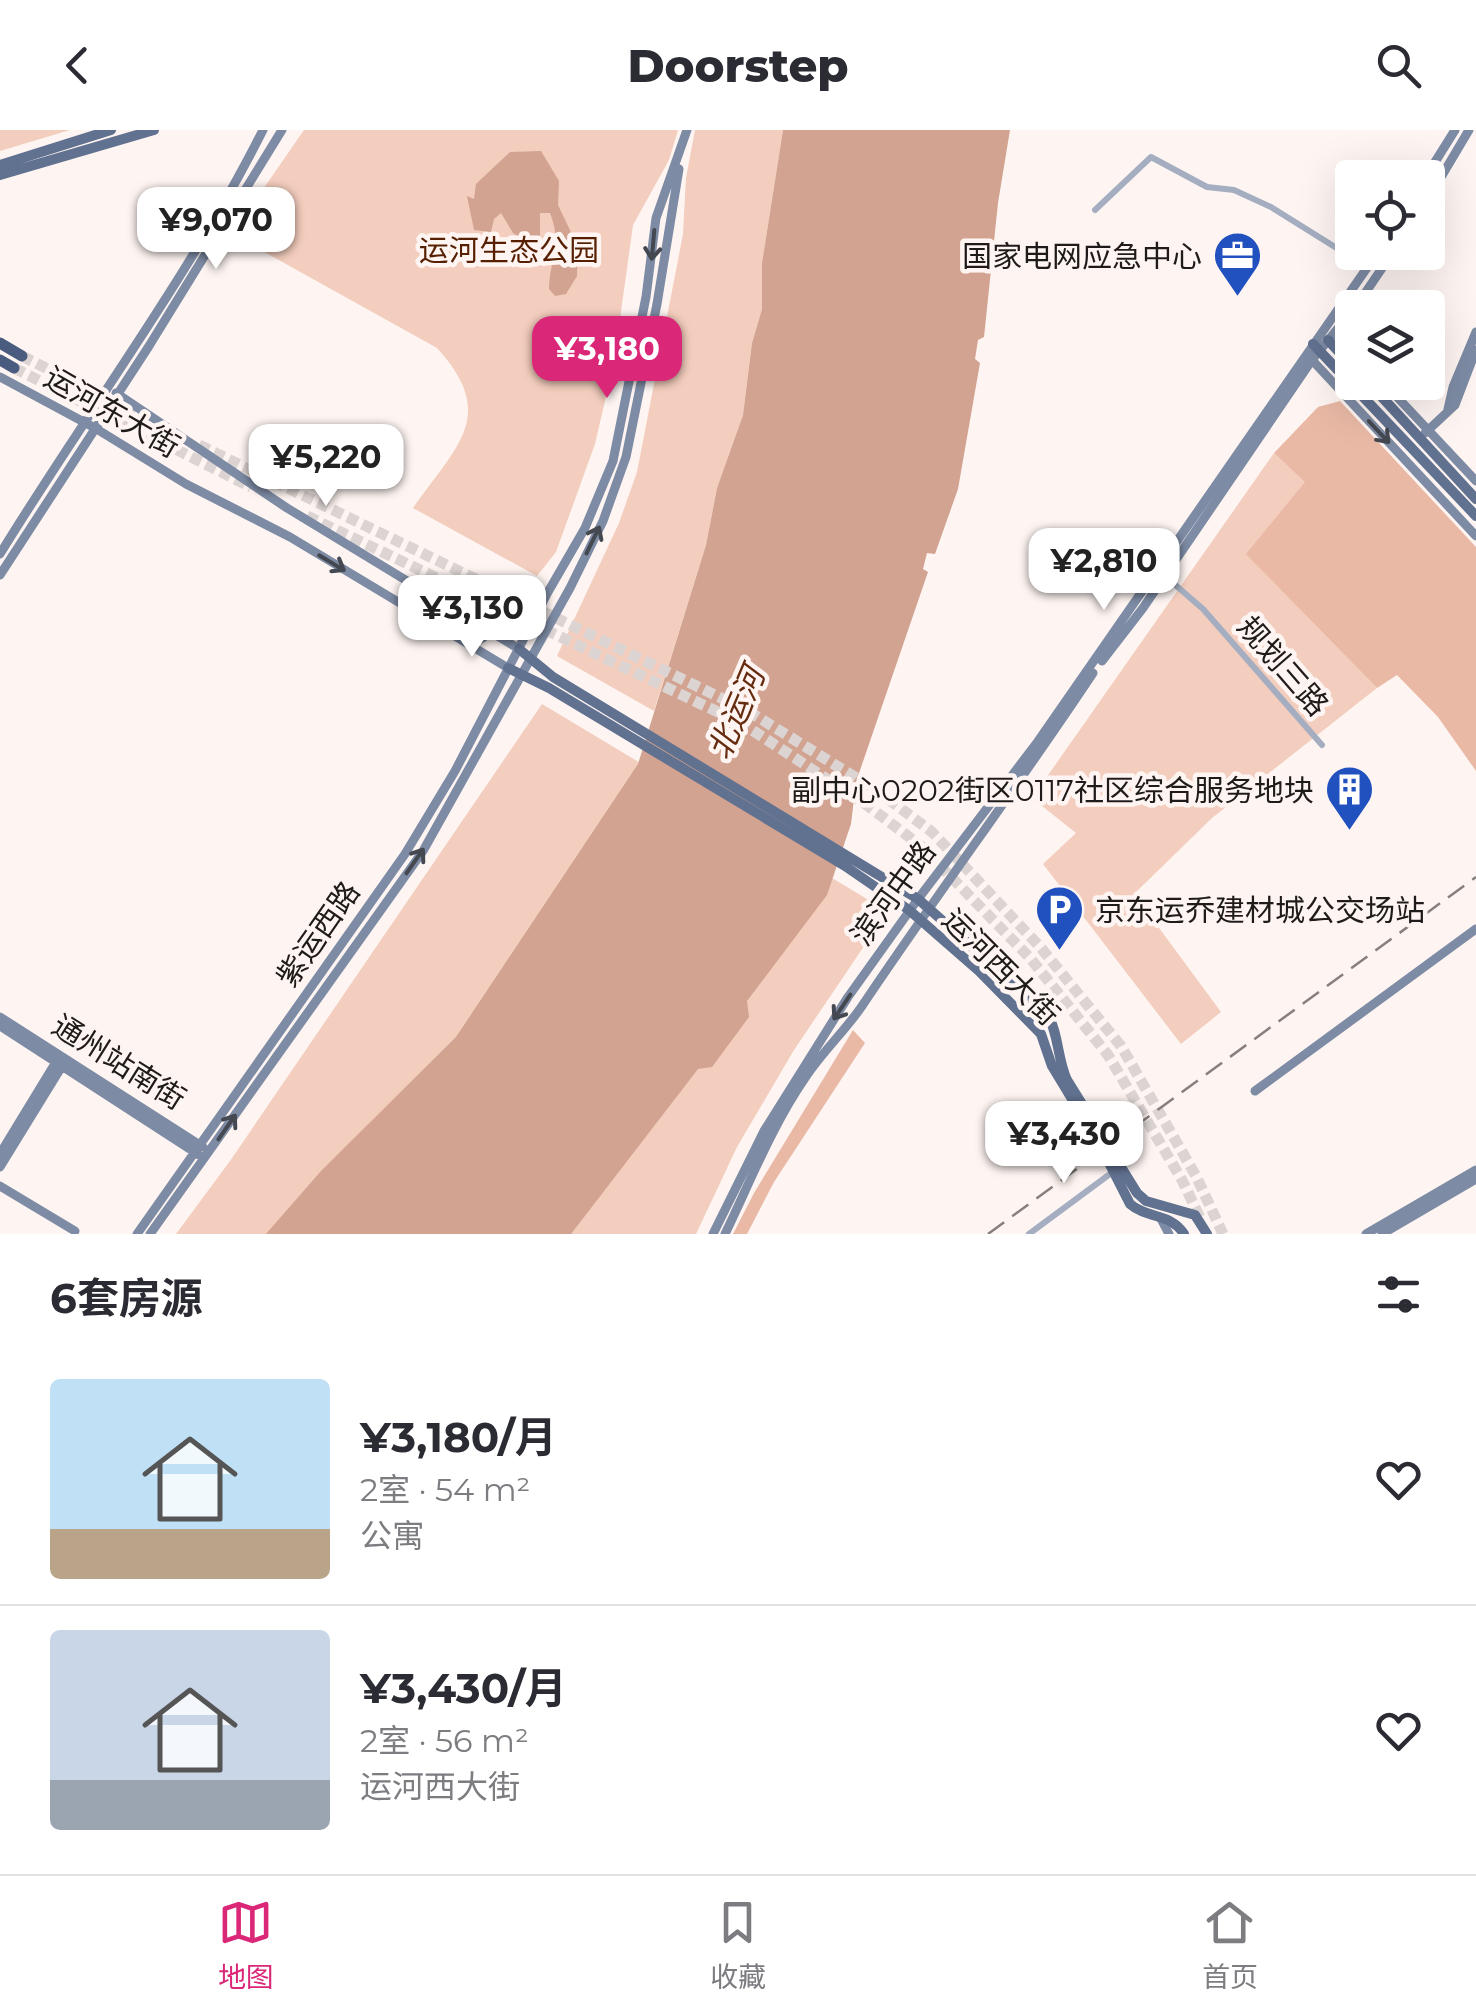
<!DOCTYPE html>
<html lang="zh">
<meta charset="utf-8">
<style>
body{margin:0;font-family:Montserrat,"Noto Sans SC",sans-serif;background:#f7f7f7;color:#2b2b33;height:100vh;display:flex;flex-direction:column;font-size:38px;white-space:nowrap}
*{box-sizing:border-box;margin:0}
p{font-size:32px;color:#7c7c81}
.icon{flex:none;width:55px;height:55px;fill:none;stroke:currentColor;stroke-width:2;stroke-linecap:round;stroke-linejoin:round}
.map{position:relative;height:1104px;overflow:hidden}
.side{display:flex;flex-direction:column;background:#fff;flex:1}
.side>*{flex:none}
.fabs{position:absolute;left:1335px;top:30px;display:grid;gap:20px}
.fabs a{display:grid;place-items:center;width:110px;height:110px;border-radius:10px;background:#fff;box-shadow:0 10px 40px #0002;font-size:50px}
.price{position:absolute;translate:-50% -85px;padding:0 22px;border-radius:20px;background:#fff;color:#222;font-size:32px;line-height:65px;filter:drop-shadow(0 2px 5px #0008)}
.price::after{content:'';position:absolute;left:50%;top:60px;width:30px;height:22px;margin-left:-15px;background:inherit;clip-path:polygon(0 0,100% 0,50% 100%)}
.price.on{background:#db2777;color:#fff}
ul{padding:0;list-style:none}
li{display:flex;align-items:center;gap:30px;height:250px;padding:0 50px}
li+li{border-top:2px solid #e1e1e2}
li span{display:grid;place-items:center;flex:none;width:280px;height:200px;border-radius:10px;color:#555}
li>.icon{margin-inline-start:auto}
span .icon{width:120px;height:120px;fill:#fffc;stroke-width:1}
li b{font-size:42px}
h2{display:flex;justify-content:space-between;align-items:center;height:120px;padding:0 50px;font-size:42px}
header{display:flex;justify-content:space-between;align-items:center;height:130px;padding:0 50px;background:#fff;font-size:45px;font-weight:800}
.tab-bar{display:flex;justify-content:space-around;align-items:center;height:140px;border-top:2px solid #e1e1e2;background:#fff;font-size:28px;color:#7c7c81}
.tab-bar a{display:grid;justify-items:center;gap:5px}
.tab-bar .on{color:#db2777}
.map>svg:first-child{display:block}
</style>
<header><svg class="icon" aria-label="back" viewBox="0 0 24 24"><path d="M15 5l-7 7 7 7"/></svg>Doorstep<svg class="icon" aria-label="search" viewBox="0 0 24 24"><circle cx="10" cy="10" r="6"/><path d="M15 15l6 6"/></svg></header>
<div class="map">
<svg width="1476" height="1104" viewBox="0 0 1476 1104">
<rect width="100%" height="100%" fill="#fef5f2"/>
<path fill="#f3cdbd" d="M0 0H70L0 21Z
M304 0H678L669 30 633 95 614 232 595 314 556 422 537 446 413 378C456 316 499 286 437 218L232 104Z
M695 0H783L762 133V179L752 213 743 285 717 358 706 415 654 581 557 526 619 393 637 342 683 104 686 48Z
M1274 323 1306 352 1247 424 1377 558 1212 688 1134 764 1221 882 1181 914 1043 734 1076 703 1032 668Z
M542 574 877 775 881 791 794 920 737 1017 696 1104H176L230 1031Z"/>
<path fill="#e9b9a5" d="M1340 271 1476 417V641L1438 587 1397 545 1377 558 1246 424 1305 352 1274 323 1318 277Z
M853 900 865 913 774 1052 747 1104H733L754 1063Z"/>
<path fill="#d2a390" d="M783 0H1010L998 73 984 207 978 210 975 229 980 233 958 359 935 424 927 423 923 439 928 442 856 652 851 694 827 765 747 871 749 887 712 937 698 939 571 1104H266L321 1041 456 907 638 634 706 415 717 358 743 285 752 213 762 179V133Z
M541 21 559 51 558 75 578 117 577 146 566 164 555 166 549 159C550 126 563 117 550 83H540V118H535L513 103 501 83 494 89 491 102 474 100 467 66 474 69 476 54 510 22Z"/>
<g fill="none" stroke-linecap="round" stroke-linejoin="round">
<path stroke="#dcd4d2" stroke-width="11" stroke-dasharray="11 5.5" stroke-linecap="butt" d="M22 226 160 296
M14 238 251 357
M199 315 748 581 879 662 932 702 1041 818 1121 916 1196 1046 1223 1104
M307 386 743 594 868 676 921 716 1030 828 1108 925 1182 1050 1202 1092"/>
<path stroke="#a5aec0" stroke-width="6" d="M1095 80 1151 27 1207 57 1234 60 1271 77 1367 137
M1165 446 1203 479 1322 615
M1029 1104 1114 1041"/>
<path stroke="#7d8ba4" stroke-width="9" d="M1425 48 1455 0
M1428 69 1469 0
M1355 178 1393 122
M1340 197 1344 211 1352 221
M1312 230 1476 406
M0 247 95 298 186 354 290 407 508 538
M1383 252 1476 351
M116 263 287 378 519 519
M1448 279 1453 257 1476 202
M1425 303 1455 275 1476 220
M0 424C87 282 188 149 263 0
M0 445 149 216 282 0
M438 491 477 511 484 507V497
M1102 531 1143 478 1312 230 1352 181
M0 887 203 1017
M0 896 199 1025
M1255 961 1476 799
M0 1024 59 927
M0 1037 64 933
M0 1056 75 1101
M1160 1087 1169 1104
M137 1104 405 724 455 641 548 462 585 398 613 331 646 167 656 88 687 0
M150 1104 423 721 570 458 603 391 626 327 657 174 679 39
M713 1104 764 1001 848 867 918 769 1036 614 1378 122
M725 1104C750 1052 772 996 805 948 822 922 845 901 862 876 937 764 1018 656 1093 543
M1366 1104 1476 1040
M1382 1104 1476 1049"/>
<path stroke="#617190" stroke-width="10" d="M0 35 111 0
M0 45 154 0
M1328 210 1352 236
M1313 214 1476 386
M1368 252 1476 369
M519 519 553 547 918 769 1047 883C1059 904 1057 928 1067 950L1137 1063 1146 1071 1195 1085 1207 1104
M508 538 549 558 845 736 909 780 979 841 1041 904 1052 936 1078 979
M1100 1015 1130 1074C1147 1089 1171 1083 1184 1104"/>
<path stroke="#495b7f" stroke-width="11" d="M0 213 22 226
M0 230 14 238"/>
<path stroke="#857f7d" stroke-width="2.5" stroke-dasharray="20 10" stroke-linecap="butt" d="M988 1104 1476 747"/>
</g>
<defs><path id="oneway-shaft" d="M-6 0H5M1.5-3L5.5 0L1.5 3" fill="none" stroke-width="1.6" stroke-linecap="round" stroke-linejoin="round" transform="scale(2.5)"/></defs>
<g stroke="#444851">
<use href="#oneway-shaft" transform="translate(653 115) rotate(95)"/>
<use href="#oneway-shaft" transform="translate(1379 302) rotate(47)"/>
<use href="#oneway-shaft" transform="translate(593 410) rotate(-64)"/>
<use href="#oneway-shaft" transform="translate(332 433) rotate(31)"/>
<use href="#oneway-shaft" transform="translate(415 731) rotate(-55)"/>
<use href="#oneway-shaft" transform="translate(842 877) rotate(124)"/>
<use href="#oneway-shaft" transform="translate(227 997) rotate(-55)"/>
</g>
<defs>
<symbol id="office-pin" viewBox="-11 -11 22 30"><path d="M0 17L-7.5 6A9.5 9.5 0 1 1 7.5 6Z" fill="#2151bf" stroke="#fef5f2"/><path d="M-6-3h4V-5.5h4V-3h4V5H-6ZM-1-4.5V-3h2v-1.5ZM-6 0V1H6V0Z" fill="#fff"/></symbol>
<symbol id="building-pin" viewBox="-11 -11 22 30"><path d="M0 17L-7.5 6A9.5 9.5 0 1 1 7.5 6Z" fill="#2151bf" stroke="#fef5f2"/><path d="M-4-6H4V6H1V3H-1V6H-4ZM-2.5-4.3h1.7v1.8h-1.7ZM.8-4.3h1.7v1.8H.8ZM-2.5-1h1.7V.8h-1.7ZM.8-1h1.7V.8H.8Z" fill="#fff"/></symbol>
<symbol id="parking-pin" viewBox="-11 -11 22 30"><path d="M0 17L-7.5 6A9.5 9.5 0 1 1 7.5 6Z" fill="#2151bf" stroke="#fef5f2"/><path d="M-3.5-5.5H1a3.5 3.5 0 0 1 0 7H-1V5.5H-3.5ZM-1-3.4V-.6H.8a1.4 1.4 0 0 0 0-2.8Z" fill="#fff"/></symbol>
</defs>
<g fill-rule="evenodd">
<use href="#office-pin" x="1210" y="98" width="55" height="75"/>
<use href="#building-pin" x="1322" y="632" width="55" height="75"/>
<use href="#parking-pin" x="1032" y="752" width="55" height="75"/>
</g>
<g text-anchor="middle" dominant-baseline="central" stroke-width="9" stroke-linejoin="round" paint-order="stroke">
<g font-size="30" fill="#571f01" stroke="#fef5f2">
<text x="509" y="120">运河生态公园</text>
</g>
<g font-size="30" fill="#1e1b1a" stroke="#fef5f2" text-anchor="end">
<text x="1202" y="126">国家电网应急中心</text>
<text x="1314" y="660">副中心0202街区0117社区综合服务地块</text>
<text x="1095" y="780" text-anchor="start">京东运乔建材城公交场站</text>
</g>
<g font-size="30" fill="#1e1b1a" stroke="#fef5f2">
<text transform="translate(112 282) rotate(30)">运河东大街</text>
<text transform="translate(1283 536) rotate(49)">规划三路</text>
<text transform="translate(893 763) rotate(-54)">滨河中路</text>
<text transform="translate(318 804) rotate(-55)">紫运西路</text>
<text transform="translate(1001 837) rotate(45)">运河西大街</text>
<text transform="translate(119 932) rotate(32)">通州站南街</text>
</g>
<g font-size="32" font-style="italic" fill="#662c10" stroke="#fef5f2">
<text transform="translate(736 583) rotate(-67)">北运河</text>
</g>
</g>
</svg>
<div class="fabs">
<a><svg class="icon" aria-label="locate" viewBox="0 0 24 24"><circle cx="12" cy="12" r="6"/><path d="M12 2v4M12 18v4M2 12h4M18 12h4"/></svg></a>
<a><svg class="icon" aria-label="layers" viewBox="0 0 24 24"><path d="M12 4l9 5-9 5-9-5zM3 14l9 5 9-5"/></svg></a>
</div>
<b class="price" style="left:216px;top:142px">¥9,070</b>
<b class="price on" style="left:607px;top:271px">¥3,180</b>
<b class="price" style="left:326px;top:379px">¥5,220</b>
<b class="price" style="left:1104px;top:483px">¥2,810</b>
<b class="price" style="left:472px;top:530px">¥3,130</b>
<b class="price" style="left:1064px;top:1056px">¥3,430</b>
</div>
<section class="side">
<h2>6套房源<svg class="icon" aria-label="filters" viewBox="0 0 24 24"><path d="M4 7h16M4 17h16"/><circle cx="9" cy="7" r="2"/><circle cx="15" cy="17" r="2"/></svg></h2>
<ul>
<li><span style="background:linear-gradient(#bfe0f5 75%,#b9a48a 0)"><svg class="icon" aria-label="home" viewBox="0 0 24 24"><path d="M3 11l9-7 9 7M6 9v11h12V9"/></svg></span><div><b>¥3,180/月</b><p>2室 · 54 m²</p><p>公寓</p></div><svg class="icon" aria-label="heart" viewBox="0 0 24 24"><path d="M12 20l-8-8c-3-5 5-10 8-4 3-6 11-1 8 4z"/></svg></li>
<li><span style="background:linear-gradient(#c9d6e8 75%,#9aa5b1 0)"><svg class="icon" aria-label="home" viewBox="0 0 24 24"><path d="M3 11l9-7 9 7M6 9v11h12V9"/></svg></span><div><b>¥3,430/月</b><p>2室 · 56 m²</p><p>运河西大街</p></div><svg class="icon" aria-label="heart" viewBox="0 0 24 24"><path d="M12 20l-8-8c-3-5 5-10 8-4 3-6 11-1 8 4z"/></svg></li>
</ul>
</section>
<nav class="tab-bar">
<a class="on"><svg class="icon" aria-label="map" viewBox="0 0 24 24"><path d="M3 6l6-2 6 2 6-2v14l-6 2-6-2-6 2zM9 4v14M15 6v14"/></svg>地图</a>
<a><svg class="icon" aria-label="saved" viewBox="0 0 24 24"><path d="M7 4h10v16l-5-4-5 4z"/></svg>收藏</a>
<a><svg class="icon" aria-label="home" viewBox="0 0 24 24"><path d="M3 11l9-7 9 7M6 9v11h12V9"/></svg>首页</a>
</nav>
